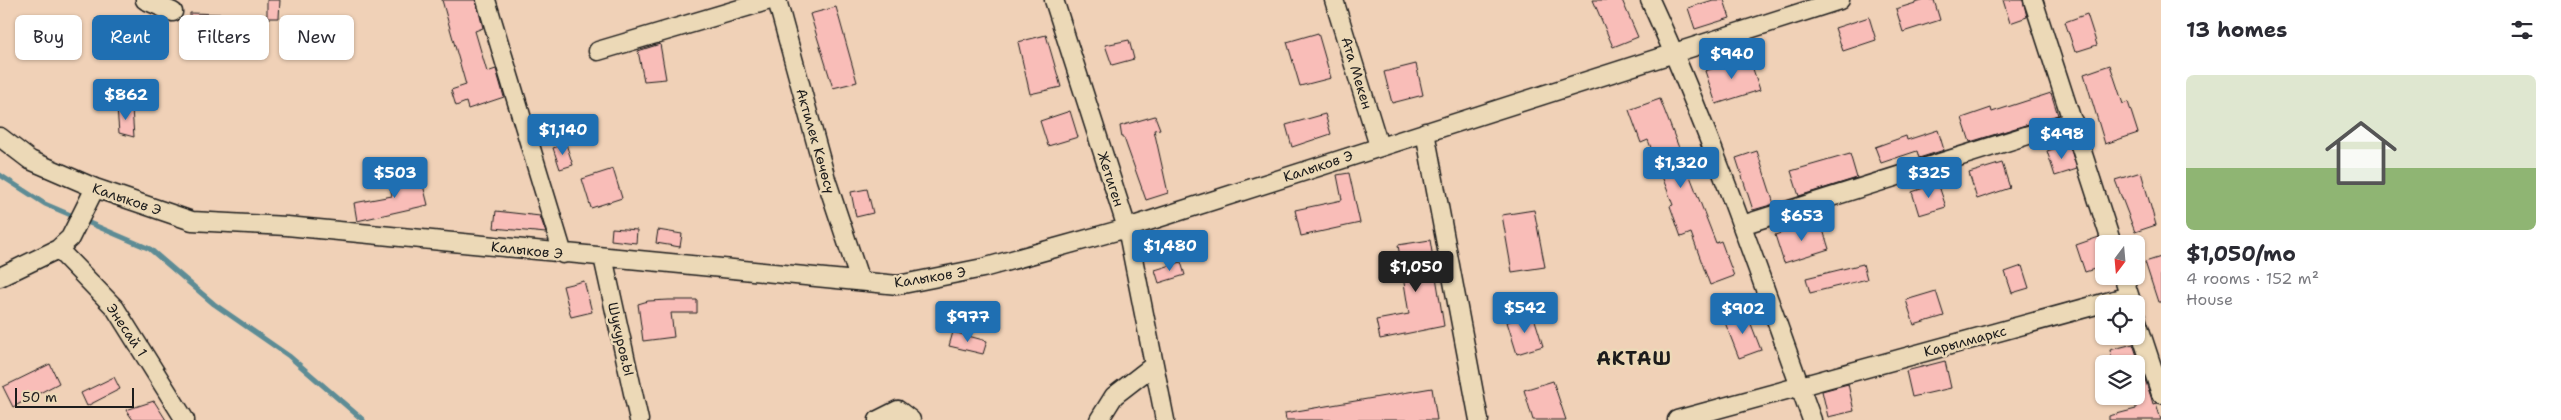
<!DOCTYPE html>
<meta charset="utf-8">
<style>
body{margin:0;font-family:"Shantell Sans",sans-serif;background:#f2f2f3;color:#2b2b33;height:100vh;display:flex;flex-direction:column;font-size:19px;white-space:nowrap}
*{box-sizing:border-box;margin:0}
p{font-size:16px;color:#7c7c81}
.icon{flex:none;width:28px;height:28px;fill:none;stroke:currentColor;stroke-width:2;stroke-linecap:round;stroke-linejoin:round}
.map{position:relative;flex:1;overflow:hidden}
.sheet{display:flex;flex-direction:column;background:#fff;width:400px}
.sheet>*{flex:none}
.hud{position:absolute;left:15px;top:15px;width:475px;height:45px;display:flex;gap:10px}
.needle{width:32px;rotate:196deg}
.controls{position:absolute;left:2095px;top:235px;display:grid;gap:10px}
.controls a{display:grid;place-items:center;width:50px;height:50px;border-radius:8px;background:#fff;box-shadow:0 1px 4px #0004;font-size:25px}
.scale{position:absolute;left:15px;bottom:12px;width:119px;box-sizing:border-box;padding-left:5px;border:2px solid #1c1c1c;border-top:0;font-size:14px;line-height:18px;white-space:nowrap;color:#1c1c1c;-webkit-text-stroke:4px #ecd9b7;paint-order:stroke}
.price{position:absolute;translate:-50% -42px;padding:0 11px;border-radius:5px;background:#1f6fb2;color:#fff;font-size:16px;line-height:32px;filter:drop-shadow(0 1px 2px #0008)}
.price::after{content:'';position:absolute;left:50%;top:30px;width:15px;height:11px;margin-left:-8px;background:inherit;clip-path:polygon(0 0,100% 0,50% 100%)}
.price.current{background:#222;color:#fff}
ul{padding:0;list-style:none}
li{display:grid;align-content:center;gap:10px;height:265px;padding:0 25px}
li span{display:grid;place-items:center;height:155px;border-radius:8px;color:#555}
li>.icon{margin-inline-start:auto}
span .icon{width:90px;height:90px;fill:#fffc;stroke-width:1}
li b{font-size:21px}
h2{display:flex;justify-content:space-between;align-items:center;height:60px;padding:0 25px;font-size:21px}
.pill{padding:0 18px;border-radius:8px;background:#fff;box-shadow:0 1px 4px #0004;font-size:18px;line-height:45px}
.pill.current{background:#1f6fb2;color:#fff}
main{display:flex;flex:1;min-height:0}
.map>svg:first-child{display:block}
</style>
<main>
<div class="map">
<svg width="2161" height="420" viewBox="0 0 2161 420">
<rect width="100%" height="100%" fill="#f0d1b7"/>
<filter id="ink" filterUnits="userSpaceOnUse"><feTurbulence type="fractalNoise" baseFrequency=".02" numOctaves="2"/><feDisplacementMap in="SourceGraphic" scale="10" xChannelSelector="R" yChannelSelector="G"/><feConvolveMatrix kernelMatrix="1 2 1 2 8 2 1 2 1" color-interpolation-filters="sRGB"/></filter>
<g filter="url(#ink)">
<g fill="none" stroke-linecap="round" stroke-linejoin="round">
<path stroke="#5d8c95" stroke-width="5" d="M0 175 45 204 150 249 214 304 289 356 363 420"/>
</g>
<path fill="#f9bdb8" stroke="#1c1c1c" d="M267 0H280L279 18H267Z
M442 0H476L483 28 475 31 487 72 496 69 504 97 468 109 466 102 456 106 451 90 466 85Z
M1593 0H1622L1638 37 1613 47Z
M1713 0H1724L1730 18 1695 29 1688 8Z
M1925 0H1934L1940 20 1903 32 1896 9Z
M2003 0H2023L2027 17 2010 23Z
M836 7 857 82 833 88 810 14Z
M190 13 221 14 220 39H190Z
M2087 14 2097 45 2075 52 2065 22Z
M1869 17 1876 40 1843 51 1835 28Z
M1318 33 1331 78 1300 86 1287 42Z
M1046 35 1061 87 1030 94 1018 42Z
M1129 40 1134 59 1112 65 1105 45Z
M660 44 666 79 644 81 638 51Z
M1749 57 1760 90 1716 104 1705 71Z
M1416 64 1423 95 1392 103 1384 72Z
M2110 65 2123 104 2128 102 2138 133 2105 144 2084 74Z
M2051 93 2058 115 1970 142 1962 118 1991 108 1992 112Z
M1660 99 1716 243 1721 241 1734 276 1710 285 1691 233 1681 237 1670 206 1673 205 1648 140 1641 143 1629 110Z
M117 108H132L134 137 119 133Z
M1070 111 1078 137 1048 146 1040 121Z
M1325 114 1331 134 1292 147 1286 125Z
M1155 116 1160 129 1154 130 1168 193 1146 200 1124 138H1122L1120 126Z
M1938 130 1944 150 1919 158 1917 151 1881 163 1875 147 1906 136 1907 140Z
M566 144 573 165 560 169 553 148Z
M2069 144 2077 169 2055 176 2047 151Z
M1757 151 1774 204 1753 210 1736 158Z
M1850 154 1857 178 1799 196 1791 171Z
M2002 163 2010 188 1977 199 1969 173Z
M613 169 622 198 591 208 582 179Z
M2141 172 2156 225 2135 232 2115 180Z
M420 173 428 205 357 221 354 203 392 196 389 181Z
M1349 173 1360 223 1301 236 1295 210 1342 200 1337 175Z
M1938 183 1946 207 1919 215 1912 192Z
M867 189 873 213 856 217 851 192Z
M1534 210 1545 267 1512 272 1502 215Z
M496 211 540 216 546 233 494 228Z
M1820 220 1829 249 1784 263 1775 235Z
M612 228 637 230 636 243 611 240Z
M658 230 682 234 680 247 656 243Z
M2099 237 2104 253V266L2085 272 2076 245Z
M1430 240 1444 326 1380 339 1376 320 1409 314 1398 245Z
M2161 257V302H2158L2145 262Z
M1181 262 1185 275 1159 283 1155 270Z
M1863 264 1867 279 1810 293 1806 278Z
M2022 266 2029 288 2012 293 2005 272Z
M584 281 592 312 571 317 563 286Z
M1936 291 1944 316 1914 325 1906 300Z
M669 300H697V313H671L674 337 643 341 638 304 648 301Z
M1746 311 1761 350 1739 358 1724 320Z
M1533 314 1543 346 1517 354 1507 322Z
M953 332 987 341 983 354 949 346Z
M2133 344 2151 397 2153 404 2156 403 2161 420H2109V416L2136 409V364H2113L2110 350Z
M1945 361 1951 388 1912 397 1906 371Z
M50 364 59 383 13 407 3 387Z
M114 377 120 389 87 406 81 393Z
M1553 381 1566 420H1533L1524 390Z
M1848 384 1854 411 1828 417 1822 391Z
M1432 388 1437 420H1286L1285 413Z
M154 401 166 420H133L126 410Z"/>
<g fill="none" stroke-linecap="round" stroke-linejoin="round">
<defs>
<path id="minor" d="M145 0 173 12
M486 0 563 254
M777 0 826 179 860 281
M1054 0 1127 228 1165 420
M1334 0 1379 146
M1650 0C1713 137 1761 279 1812 420
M2033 0 2112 244
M598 51 770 0
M1425 132 1479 420
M0 137 30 160 95 188 192 221 287 226 898 285 983 268 1127 228 1840 0
M1742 225 2073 121
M58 249 115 308 185 420
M603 257 639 420
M2123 276 2132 304
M0 277 58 249 70 238 95 188
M2136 318 2161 394
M878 420 898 410 911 420
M1099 420 1114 396 1154 365
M1677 420 2129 296"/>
</defs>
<use href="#minor" stroke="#1c1c1c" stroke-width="21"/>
<use href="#minor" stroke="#ecd9b7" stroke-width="18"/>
</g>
</g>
<g text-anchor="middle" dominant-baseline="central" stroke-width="5" stroke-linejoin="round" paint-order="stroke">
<g font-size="14" fill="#1c1c1c" stroke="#ecd9b7">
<text transform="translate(1357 73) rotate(73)">Ата Мекен</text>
<text transform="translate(816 141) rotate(74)">Актилек Көчөсү</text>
<text transform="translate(1318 166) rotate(-18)">Калыков Э</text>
<text transform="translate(1111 179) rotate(72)">Жетиген</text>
<text transform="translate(127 199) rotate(19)">Калыков Э</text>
<text transform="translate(527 250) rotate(6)">Калыков Э</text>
<text transform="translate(930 277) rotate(-9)">Калыков Э</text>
<text transform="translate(127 330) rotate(56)">Энесай 1</text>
<text transform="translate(621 339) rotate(77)">Шукуров.Ы</text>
<text transform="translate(1965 341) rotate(-15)">Карылмаркс</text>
</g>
<g font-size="19" font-weight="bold" letter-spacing="1" fill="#1c1c1c" stroke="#ecd9b7">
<text x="1634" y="358">АКТАШ</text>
</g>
</g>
</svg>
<div class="controls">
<a><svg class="needle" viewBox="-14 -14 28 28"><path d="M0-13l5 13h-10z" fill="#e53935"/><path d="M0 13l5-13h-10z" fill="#7c7c81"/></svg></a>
<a><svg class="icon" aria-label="locate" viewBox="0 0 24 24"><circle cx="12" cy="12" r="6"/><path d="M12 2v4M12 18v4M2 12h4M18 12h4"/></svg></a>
<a><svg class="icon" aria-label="layers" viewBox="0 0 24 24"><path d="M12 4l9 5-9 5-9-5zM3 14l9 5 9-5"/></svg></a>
</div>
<div class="scale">50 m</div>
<b class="price" style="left:1732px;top:80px">$940</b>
<b class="price" style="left:126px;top:121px">$862</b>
<b class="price" style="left:563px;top:156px">$1,140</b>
<b class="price" style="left:2062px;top:160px">$498</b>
<b class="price" style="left:1681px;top:189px">$1,320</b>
<b class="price" style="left:395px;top:199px">$503</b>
<b class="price" style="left:1929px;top:199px">$325</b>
<b class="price" style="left:1802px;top:242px">$653</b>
<b class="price" style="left:1170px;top:272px">$1,480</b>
<b class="price current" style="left:1416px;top:293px">$1,050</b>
<b class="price" style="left:1525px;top:334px">$542</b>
<b class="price" style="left:1743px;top:335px">$902</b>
<b class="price" style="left:968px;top:343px">$977</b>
<div class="hud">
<a class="pill">Buy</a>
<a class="pill current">Rent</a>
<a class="pill">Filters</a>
<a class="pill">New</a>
</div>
</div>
<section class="sheet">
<h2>13 homes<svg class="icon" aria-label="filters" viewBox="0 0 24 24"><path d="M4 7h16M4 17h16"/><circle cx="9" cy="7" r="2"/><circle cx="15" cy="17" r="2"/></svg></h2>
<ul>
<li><span style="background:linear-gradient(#dfe7d0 60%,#8fb573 0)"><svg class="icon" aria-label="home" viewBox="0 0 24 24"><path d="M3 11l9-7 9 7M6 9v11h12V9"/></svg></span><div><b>$1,050/mo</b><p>4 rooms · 152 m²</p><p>House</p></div></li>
</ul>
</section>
</main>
